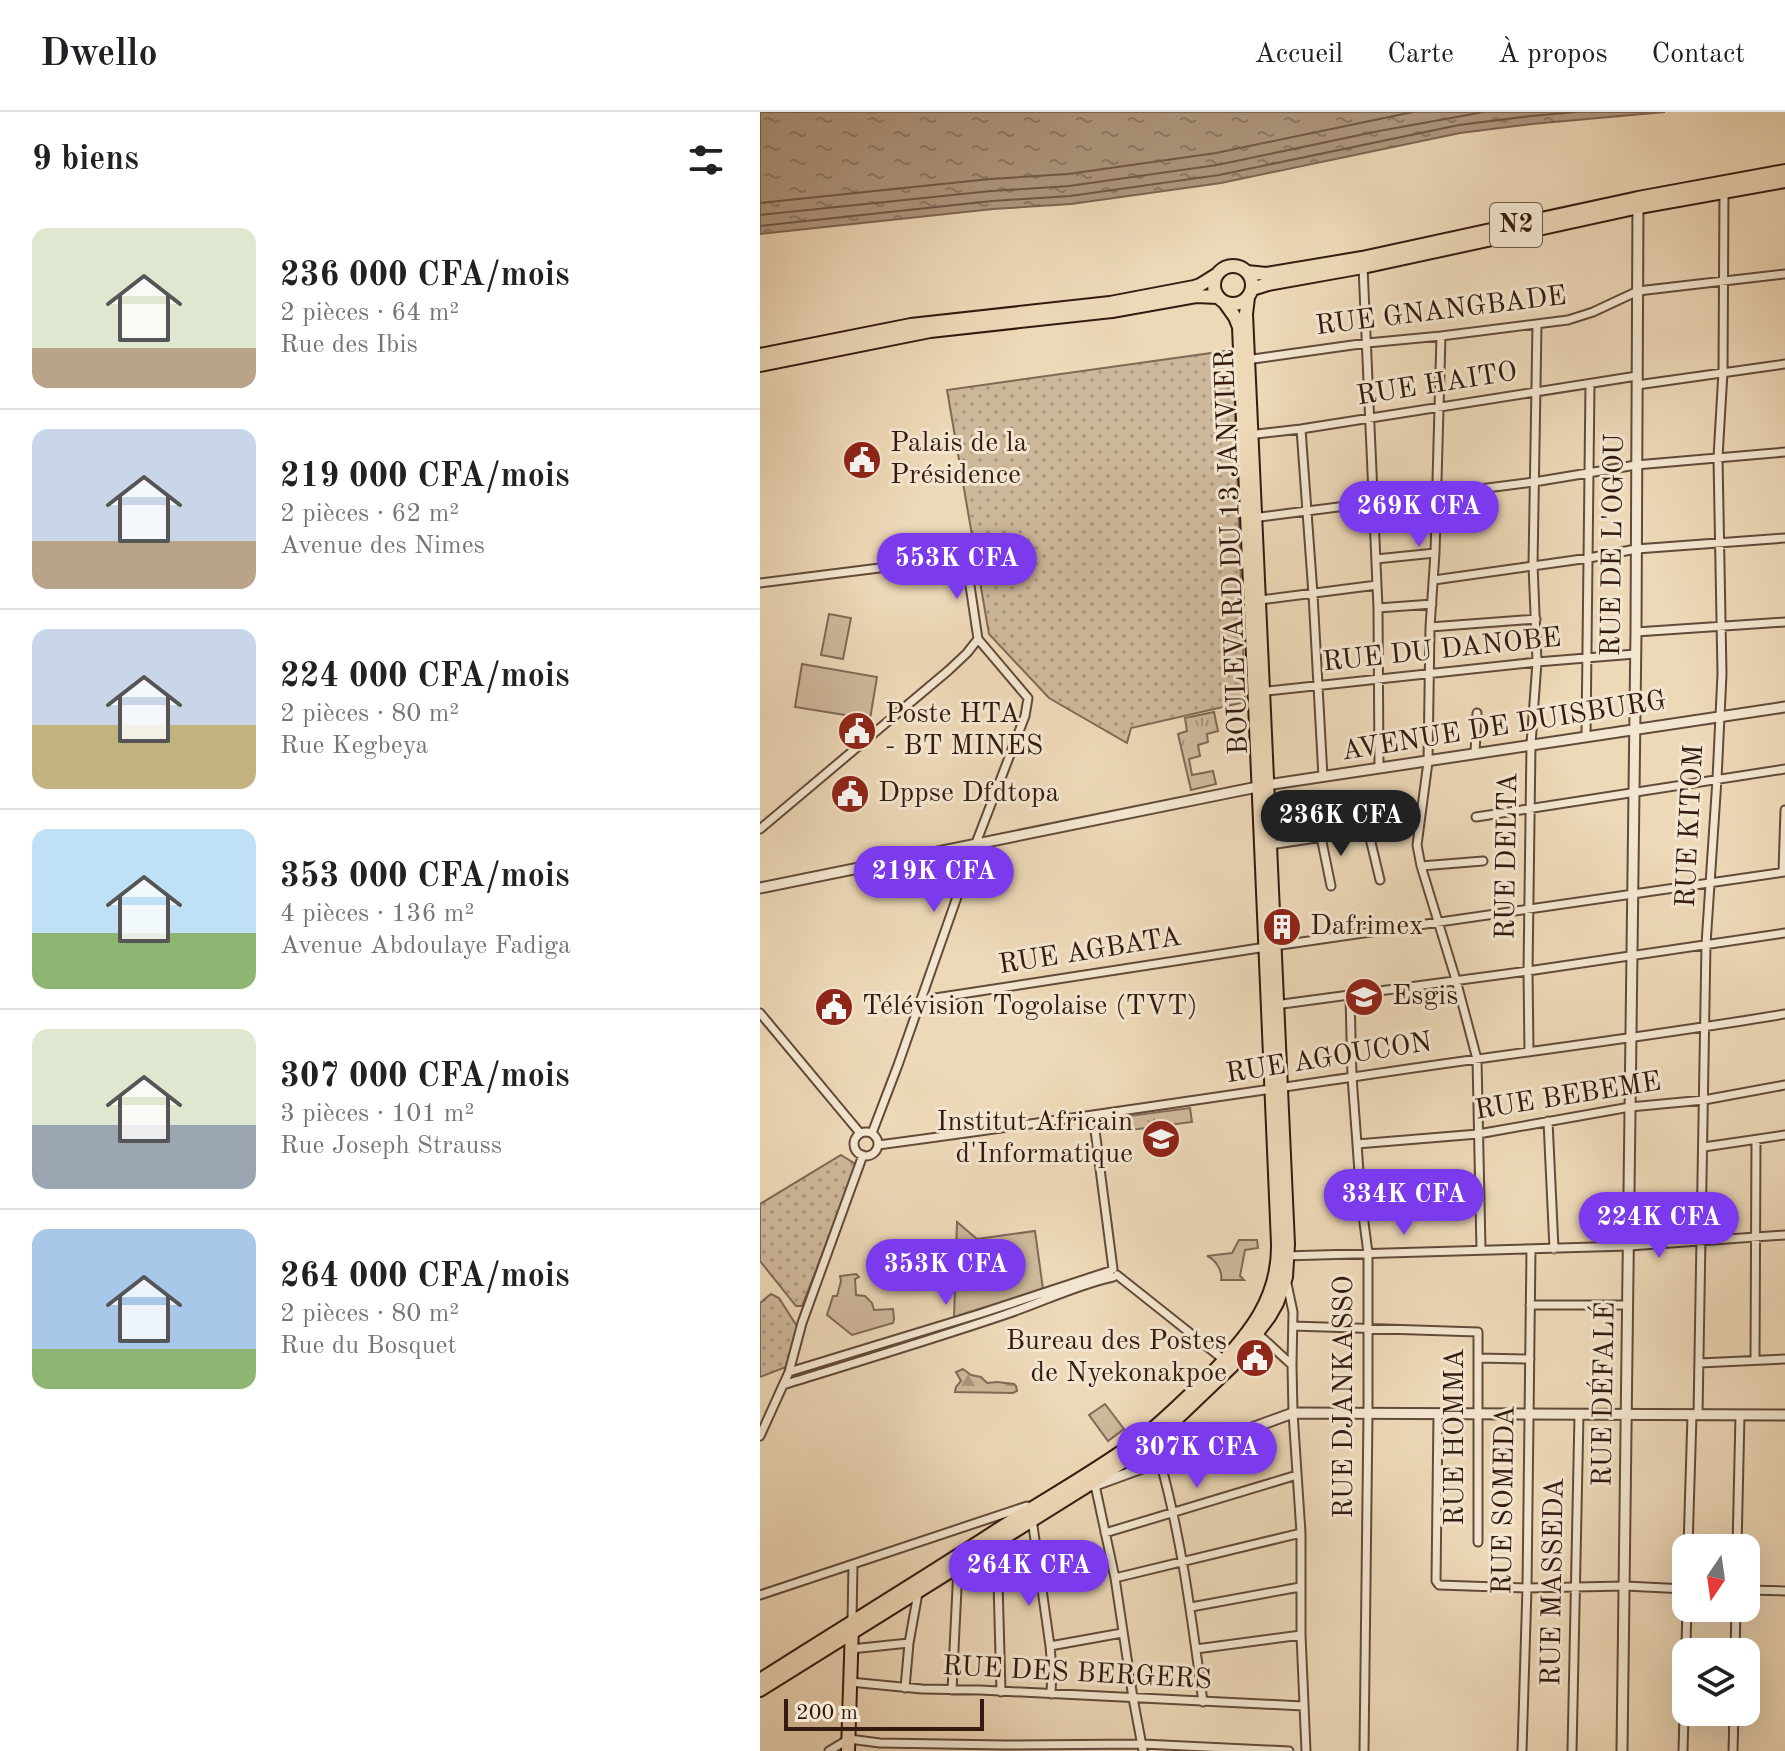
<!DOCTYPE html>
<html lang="fr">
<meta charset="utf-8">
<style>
body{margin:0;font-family:"Old Standard TT",serif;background:#f6f6f6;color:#202124;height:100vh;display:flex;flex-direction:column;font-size:30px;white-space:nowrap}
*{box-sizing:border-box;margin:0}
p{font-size:26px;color:#757577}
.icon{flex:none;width:44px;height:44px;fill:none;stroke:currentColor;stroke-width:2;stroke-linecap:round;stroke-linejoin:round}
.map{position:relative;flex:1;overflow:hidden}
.side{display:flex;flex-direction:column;background:#fff;width:760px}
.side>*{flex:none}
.needle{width:52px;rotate:193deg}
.controls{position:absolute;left:912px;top:1422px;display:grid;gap:16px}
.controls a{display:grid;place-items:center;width:88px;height:88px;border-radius:16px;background:#fff;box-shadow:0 8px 32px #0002;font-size:40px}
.scale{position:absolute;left:24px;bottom:20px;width:200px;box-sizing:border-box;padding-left:8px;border:4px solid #341a11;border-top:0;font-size:22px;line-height:28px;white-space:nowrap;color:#341a11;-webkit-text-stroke:6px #f3e6d0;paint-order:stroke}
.price{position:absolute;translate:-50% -68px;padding:0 18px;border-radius:28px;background:#7c3aed;color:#fff;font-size:26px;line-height:52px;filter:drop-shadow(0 2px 4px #0008)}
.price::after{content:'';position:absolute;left:50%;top:48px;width:24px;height:18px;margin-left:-12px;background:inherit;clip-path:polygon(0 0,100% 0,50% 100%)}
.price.current{background:#222;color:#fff}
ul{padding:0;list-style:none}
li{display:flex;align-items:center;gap:24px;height:200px;padding:0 32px}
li+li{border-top:2px solid #e0e0e0}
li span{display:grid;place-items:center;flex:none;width:224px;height:160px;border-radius:16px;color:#555}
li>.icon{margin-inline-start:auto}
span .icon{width:96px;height:96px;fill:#fffc;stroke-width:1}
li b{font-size:34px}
h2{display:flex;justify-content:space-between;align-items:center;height:96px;padding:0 32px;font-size:34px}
header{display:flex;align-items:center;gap:48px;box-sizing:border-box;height:112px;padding:0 40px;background:#fff;border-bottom:2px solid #e0e0e0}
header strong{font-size:38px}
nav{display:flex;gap:44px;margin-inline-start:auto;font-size:28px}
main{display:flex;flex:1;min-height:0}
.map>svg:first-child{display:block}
</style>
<header>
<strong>Dwello</strong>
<nav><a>Accueil</a><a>Carte</a><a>À propos</a><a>Contact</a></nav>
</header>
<main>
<section class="side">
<h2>9 biens<svg class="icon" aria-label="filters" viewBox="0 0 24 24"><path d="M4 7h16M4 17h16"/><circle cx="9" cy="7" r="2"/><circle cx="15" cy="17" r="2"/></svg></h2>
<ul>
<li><span style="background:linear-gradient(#dfe7d0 75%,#b9a48a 0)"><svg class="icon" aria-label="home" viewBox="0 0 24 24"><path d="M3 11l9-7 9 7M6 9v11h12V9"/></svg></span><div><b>236 000 CFA/mois</b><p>2 pièces · 64 m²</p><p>Rue des Ibis</p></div></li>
<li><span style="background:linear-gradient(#c9d6e8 70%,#b9a48a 0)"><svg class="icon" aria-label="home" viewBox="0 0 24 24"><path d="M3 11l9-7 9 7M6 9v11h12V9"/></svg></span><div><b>219 000 CFA/mois</b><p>2 pièces · 62 m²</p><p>Avenue des Nimes</p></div></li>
<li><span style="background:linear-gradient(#c9d6e8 60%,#c2b280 0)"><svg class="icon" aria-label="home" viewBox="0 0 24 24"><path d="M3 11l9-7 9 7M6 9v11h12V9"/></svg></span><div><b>224 000 CFA/mois</b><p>2 pièces · 80 m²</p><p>Rue Kegbeya</p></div></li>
<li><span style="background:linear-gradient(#bfe0f5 65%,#8fb573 0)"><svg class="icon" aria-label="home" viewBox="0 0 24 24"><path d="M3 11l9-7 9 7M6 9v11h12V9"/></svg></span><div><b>353 000 CFA/mois</b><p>4 pièces · 136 m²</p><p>Avenue Abdoulaye Fadiga</p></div></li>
<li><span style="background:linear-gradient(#dfe7d0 60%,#9aa5b1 0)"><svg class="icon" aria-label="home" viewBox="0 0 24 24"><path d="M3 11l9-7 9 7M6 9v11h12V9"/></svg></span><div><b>307 000 CFA/mois</b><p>3 pièces · 101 m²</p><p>Rue Joseph Strauss</p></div></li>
<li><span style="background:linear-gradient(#a9c7e8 75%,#8fb573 0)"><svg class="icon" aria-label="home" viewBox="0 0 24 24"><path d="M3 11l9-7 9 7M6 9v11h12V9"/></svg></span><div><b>264 000 CFA/mois</b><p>2 pièces · 80 m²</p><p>Rue du Bosquet</p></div></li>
</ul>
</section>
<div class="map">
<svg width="1025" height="1639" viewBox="0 0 1025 1639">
<defs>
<pattern id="grass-tufts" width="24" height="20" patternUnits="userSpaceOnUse" patternTransform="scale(2)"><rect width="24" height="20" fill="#ceb89b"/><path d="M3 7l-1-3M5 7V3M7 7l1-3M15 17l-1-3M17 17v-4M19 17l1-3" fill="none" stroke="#a8957d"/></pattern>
<pattern id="forest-firs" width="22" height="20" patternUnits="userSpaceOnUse" patternTransform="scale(2)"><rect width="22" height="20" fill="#ceb89b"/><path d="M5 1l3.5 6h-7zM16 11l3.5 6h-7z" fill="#a8957d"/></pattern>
<pattern id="park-dots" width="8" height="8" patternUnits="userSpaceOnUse" patternTransform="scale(2)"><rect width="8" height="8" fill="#ceb89b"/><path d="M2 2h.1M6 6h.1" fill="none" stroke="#a8957d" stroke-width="1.8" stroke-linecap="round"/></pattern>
<pattern id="water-ripples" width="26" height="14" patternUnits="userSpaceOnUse" patternTransform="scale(2)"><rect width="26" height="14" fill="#ae977f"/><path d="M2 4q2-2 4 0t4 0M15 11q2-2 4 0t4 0" fill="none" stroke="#8e7a67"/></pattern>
</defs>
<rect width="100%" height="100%" fill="#edd8b7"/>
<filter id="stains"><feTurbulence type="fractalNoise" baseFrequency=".0025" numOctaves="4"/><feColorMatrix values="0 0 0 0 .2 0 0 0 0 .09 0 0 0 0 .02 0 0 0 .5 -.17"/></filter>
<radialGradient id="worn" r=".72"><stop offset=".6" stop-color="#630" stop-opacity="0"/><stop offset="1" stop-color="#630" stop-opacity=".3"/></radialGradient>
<path fill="url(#grass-tufts)" stroke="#816956" stroke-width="2" d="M454 600 458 619 447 622 448 630 438 633 440 644 429 647 432 663 453 659 456 672 431 678 418 622 427 619 425 606Z
M430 996 432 1010 363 1019 361 1005Z"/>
<path fill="url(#forest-firs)" stroke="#816956" stroke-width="2" d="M203 1257 211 1263 221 1265 227 1271 237 1270 254 1272 256 1274 257 1279 253 1281 195 1280 196 1275 201 1269 196 1260Z"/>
<path fill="url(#park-dots)" stroke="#816956" stroke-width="2" d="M473 238 485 590 371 616 367 631 289 586 229 522 187 278Z
M81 1043 97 1053 42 1194H36L0 1149V1092Z
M11 1182 19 1186 38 1216 26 1255 0 1265V1191Z"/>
<path fill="#ceb89b" stroke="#816956" stroke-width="2" d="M69 502 91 506 83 547 61 543Z
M42 552 117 565 110 607 35 595Z
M197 1110 217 1127 275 1119 283 1177 194 1205Z
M479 1128H497L498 1136 485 1138 480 1164 484 1168H461C463 1159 455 1147 447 1144L472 1141Z
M96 1162 99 1165 95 1167 96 1183 105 1184 112 1191 114 1198 133 1197 134 1207 133 1211 92 1223 67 1203 73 1184H77L81 1169 80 1164Z
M345 1292 364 1317 348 1329 329 1303Z"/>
<path fill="url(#water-ripples)" stroke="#7d6553" stroke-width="2" d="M0 0H905L772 12 700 21 461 71 311 92 233 97 0 122Z"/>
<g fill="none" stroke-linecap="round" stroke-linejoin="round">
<path stroke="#715848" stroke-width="2" d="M0 91 230 67 308 62 456 41 653 0
M0 103 231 79 309 74 457 53 619 19 724 0
M0 114 232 89 310 84 459 63 699 13 771 4 816 0"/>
<defs>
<path id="minor" d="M603 155 618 496 619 656
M681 224 675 441 670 515 668 650 657 733 661 754 696 868 717 947 721 1138
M486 248 607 231 681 224 808 208 833 200 878 179 1025 162
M877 273 1025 252
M541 317 553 482 563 665
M488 323 541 317 877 264
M492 406 774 370 876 353 1025 340
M616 447 675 441
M674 468 829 446 876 437 1025 426
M0 471 175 449 206 447 218 527 268 586 265 604 216 731 138 953 112 1021
M500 488 617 473
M618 496 672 492
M670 515 776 507
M876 520 1025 510
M499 580 777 550 875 542
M826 624 830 272
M715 641 717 601
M716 705 1025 657
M0 717 189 558 207 541 218 527
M608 718 620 768
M561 725 571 774
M510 733 608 718 659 713
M661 754 723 749
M1023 760 1025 698
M514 834 1025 760
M590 883 592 965 597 1032 601 1088 608 1141V1302L604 1639
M162 888 506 835
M515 893 768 859 1025 821
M0 901 100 1021
M769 940 768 859 771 632 777 550 773 453 777 213
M333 1003 353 1157
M788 1009 794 1137
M94 1032a12 12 0 1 1 24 0a12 12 0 1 1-24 0Z
M597 1032 718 1022 870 995 944 988 1025 973
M118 1033C277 1012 435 988 593 965 737 943 881 926 1025 902
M944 1035 1025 1023
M524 1144 869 1134 1025 1123
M357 1163 464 1248
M526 1167 533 1200 532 1253
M770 1193H868
M533 1214 718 1220V1430
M495 1219 532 1253 533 1301 541 1421V1523L546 1639
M718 1246 770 1247
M995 1248 996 1028
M939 1251 1025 1247
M29 1260 219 1202 350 1159
M23 1273C97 1250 170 1228 244 1203 280 1191 316 1173 353 1165
M678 1302 676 1469 679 1473 767 1476 865 1474 926 1477
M938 1303 946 832 957 667 962 562 958 345 963 260 964 79
M0 1324 29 1260 42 1211 103 1043
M400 1349C422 1428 432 1509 443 1590
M335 1373 355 1466 373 1586 383 1639
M272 1407 290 1534 292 1557 291 1582
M345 1421 537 1363
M234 1432 238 1470 241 1580
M928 1436 932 1303
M977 1436 980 1303
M355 1466 541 1421
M986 1478 1025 1479
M0 1483 267 1394
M431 1495 540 1475
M92 1509 93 1452
M290 1534 362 1521
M91 1537 149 1531
M436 1537 541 1523
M975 1540 976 1496
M90 1570 162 1577 220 1578 543 1594
M145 1576 149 1531 158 1481
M192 1578 198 1456
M69 1639 89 1627 120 1631 245 1633 383 1632 529 1639
M762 1639 767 1476 771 1137
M812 1639 819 1303
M923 1639 927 1496
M973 1639 974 1600"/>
<path id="tertiary" d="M0 776 507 673 1025 595
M333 1374 533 1301 1025 1303
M862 1639 876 520 878 91"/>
<path id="trunk" d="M454 173a19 19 0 1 1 38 0a19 19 0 1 1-38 0Z
M487 160 506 162 602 146 878 86 1025 59
M492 177 508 172 603 155 879 95 1025 69
M0 243 151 213 350 191 434 175 440 173 456 163
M0 253 170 219 352 199 436 184 458 185
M0 1568C78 1518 158 1470 236 1419 285 1387 337 1359 384 1324 409 1304 432 1281 455 1258 490 1221 519 1186 518 1132L479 215 475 205 465 191
M0 1578 322 1377 371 1344 406 1317 472 1254 509 1205 517 1191 526 1165 528 1132 486 202 488 185
M88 1639 92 1514"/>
</defs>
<use href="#minor" stroke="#624a3a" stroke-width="11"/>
<use href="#tertiary" stroke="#624a3a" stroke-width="13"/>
<use href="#trunk" stroke="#341a11" stroke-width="16"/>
<use href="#minor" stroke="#f3e6d0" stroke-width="7"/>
<use href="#tertiary" stroke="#f3e6d0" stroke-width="9"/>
<use href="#trunk" stroke="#edd8b7" stroke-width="12"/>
</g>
<defs>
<symbol id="civic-disc" viewBox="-11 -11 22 22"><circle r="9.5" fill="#8f2418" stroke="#f3e6d0"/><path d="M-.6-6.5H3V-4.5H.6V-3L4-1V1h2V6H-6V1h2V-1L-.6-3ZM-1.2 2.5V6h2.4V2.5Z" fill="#fff"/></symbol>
<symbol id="building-disc" viewBox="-11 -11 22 22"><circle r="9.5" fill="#8f2418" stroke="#f3e6d0"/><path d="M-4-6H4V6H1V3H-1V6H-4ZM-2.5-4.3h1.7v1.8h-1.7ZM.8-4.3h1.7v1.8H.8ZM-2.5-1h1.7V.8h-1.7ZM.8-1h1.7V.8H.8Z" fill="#fff"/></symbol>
<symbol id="university-disc" viewBox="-11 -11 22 22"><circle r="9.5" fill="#8f2418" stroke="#f3e6d0"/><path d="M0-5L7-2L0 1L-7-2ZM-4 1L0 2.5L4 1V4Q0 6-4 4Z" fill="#fff"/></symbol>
</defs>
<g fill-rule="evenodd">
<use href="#civic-disc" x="80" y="326" width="44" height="44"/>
<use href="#civic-disc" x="75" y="597" width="44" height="44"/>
<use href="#civic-disc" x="68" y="660" width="44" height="44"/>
<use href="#building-disc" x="500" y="793" width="44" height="44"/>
<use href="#university-disc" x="582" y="863" width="44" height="44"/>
<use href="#civic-disc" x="52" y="873" width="44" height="44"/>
<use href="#university-disc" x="379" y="1005" width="44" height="44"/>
<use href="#civic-disc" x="473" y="1224" width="44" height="44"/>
</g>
<g text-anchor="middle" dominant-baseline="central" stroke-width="6" stroke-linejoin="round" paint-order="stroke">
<rect fill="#f3e6d0" stroke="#6d574a" stroke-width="2" x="730" y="91" width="52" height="44" rx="6"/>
<g font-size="26" font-weight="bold" fill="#341a11">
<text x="756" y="113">N2</text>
</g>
<g font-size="28" fill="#341a11" stroke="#f3e6d0">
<text transform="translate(681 200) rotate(-7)">RUE GNANGBADE</text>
<text transform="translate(677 273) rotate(-9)">RUE HAITO</text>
<text transform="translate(854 433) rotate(-89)">RUE DE L'OGOU</text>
<text transform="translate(473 440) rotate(-92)">BOULEVARD DU 13 JANVIER</text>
<text transform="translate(682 539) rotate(-6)">RUE DU DANOBE</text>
<text transform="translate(744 615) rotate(-9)">AVENUE DE DUISBURG</text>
<text transform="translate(931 714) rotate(-87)">RUE KITOM</text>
<text transform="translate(748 744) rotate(-89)">RUE DELTA</text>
<text transform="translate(330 840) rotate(-9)">RUE AGBATA</text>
<text transform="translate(569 947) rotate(-9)">RUE AGOUCON</text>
<text transform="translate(808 985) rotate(-9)">RUE BEBEME</text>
<text transform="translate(845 1282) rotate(-89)">RUE DÉFALÉ</text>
<text transform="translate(585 1285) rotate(-90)">RUE DJANKASSO</text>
<text transform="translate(696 1325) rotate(-90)">RUE HOMMA</text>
<text transform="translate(745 1388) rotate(-89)">RUE SOMEDA</text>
<text transform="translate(794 1470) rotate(-89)">RUE MASSEDA</text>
<text transform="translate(317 1562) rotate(3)">RUE DES BERGERS</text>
</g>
<g font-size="28" fill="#341a11" stroke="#f3e6d0" text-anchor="start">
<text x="130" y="332">Palais de la<tspan x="130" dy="32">Présidence</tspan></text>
<text x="125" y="603">Poste HTA<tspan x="125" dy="32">- BT MINES</tspan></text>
<text x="118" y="682">Dppse Dfdtopa</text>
<text x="550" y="815">Dafrimex</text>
<text x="632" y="885">Esgis</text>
<text x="102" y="895">Télévision Togolaise (TVT)</text>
<text x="373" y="1011" text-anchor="end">Institut Africain<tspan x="373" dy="32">d'Informatique</tspan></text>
<text x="467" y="1230" text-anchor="end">Bureau des Postes<tspan x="467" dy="32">de Nyekonakpoe</tspan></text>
</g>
</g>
<rect width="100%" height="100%" filter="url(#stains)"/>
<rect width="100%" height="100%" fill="url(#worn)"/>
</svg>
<div class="controls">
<a><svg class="needle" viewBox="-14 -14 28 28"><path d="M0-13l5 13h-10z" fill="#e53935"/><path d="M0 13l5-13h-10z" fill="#757577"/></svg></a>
<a><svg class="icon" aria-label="layers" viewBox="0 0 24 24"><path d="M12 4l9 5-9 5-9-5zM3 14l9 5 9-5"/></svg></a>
</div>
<div class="scale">200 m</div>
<b class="price" style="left:659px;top:437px">269K CFA</b>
<b class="price" style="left:197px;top:489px">553K CFA</b>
<b class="price current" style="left:581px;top:746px">236K CFA</b>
<b class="price" style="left:174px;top:802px">219K CFA</b>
<b class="price" style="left:644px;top:1125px">334K CFA</b>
<b class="price" style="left:899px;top:1148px">224K CFA</b>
<b class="price" style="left:186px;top:1195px">353K CFA</b>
<b class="price" style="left:437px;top:1378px">307K CFA</b>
<b class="price" style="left:269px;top:1496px">264K CFA</b>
</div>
</main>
